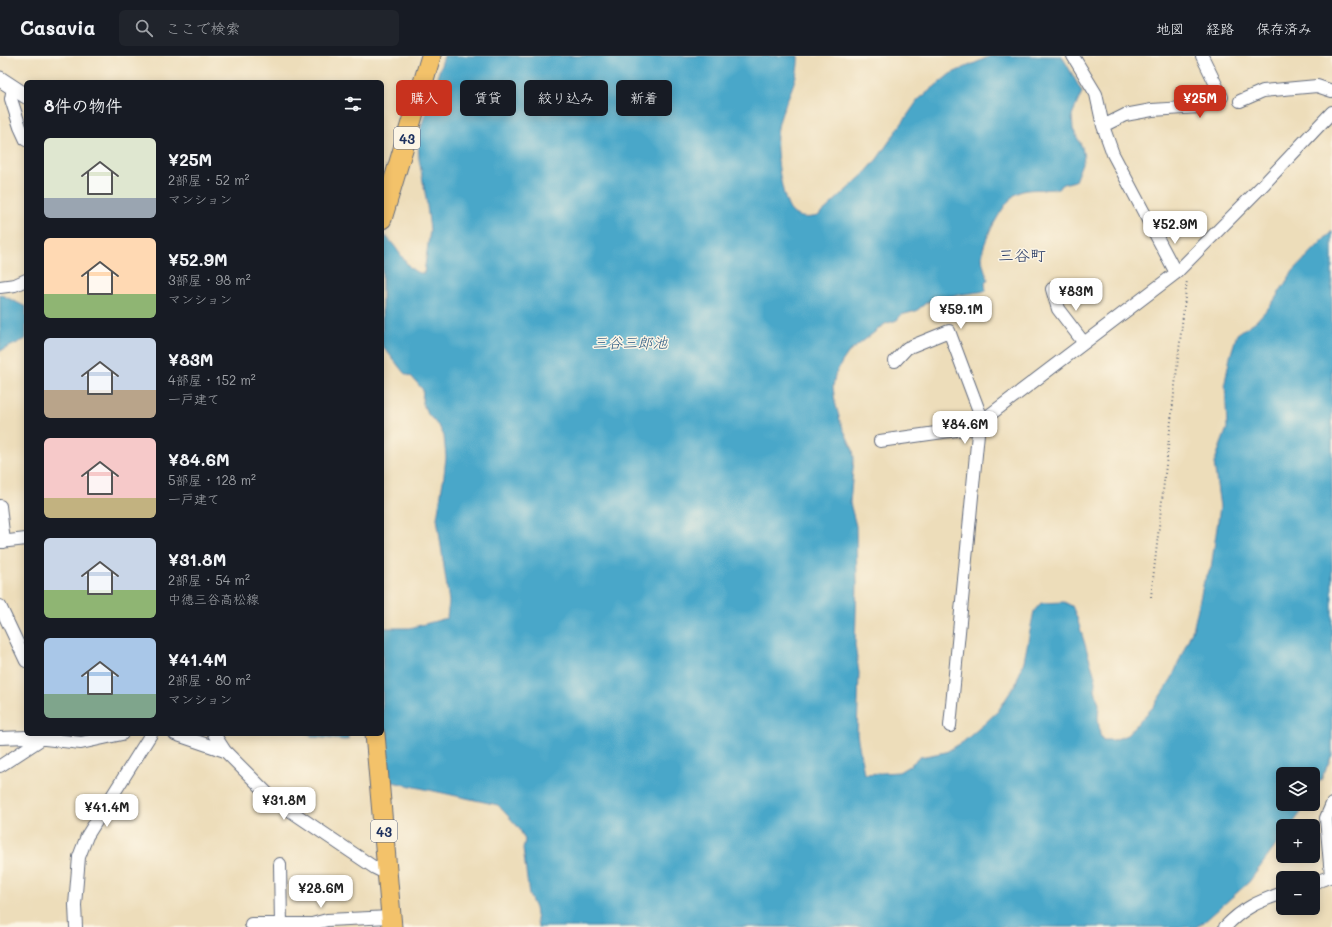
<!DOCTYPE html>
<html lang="ja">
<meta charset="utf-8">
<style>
body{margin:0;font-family:Mali,"Klee One",sans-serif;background:#20242c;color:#f1f3f6;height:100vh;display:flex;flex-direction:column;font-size:15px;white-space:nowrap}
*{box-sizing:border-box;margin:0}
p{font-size:13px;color:#9ea1a6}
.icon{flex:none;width:22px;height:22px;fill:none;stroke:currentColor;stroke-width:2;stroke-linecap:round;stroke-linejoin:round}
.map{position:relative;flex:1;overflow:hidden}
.side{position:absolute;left:24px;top:24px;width:360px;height:656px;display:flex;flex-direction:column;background:#171b24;border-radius:6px;box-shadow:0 2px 10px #0003}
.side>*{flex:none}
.top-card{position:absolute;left:396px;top:24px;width:380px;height:36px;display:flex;gap:8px}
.buttons{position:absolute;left:1276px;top:711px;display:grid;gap:8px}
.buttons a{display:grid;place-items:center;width:44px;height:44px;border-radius:6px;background:#171b24;box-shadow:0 2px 10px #0003;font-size:20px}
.price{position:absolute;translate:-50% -34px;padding:0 9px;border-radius:8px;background:#fff;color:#222;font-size:13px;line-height:26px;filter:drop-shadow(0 1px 2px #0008)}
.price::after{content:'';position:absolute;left:50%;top:24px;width:12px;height:9px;margin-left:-6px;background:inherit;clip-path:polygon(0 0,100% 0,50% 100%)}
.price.selected{background:#c8321e;color:#fff}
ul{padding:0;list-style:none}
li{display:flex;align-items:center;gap:12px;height:100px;padding:0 20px}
li span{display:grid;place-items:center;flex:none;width:112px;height:80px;border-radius:6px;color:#555}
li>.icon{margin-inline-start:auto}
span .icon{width:48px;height:48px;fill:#fffc;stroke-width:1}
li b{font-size:17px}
h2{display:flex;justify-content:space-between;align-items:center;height:48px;padding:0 20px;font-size:17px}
.chip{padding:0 14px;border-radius:6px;background:#171b24;box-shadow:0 2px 10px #0003;font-size:14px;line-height:36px}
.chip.selected{background:#c8321e;color:#fff}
header{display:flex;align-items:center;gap:24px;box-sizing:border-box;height:56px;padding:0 20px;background:#171b24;border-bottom:1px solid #363941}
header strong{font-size:19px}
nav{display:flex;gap:22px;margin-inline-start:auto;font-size:14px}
.search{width:280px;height:36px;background:#20242c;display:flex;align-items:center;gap:10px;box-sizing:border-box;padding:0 14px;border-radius:6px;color:#9ea1a6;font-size:15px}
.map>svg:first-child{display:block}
</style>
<header>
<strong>Casavia</strong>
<div class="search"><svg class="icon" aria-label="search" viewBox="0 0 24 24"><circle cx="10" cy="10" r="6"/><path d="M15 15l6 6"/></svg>ここで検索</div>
<nav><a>地図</a><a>経路</a><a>保存済み</a></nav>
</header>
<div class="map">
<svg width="1332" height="871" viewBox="0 0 1332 871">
<rect width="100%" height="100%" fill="#fcf5e5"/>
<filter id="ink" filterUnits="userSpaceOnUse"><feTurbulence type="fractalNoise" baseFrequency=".025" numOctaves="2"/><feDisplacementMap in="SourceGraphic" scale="8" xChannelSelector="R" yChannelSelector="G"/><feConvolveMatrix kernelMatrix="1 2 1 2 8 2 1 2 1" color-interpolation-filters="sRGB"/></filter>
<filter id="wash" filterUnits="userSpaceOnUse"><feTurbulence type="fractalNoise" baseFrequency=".012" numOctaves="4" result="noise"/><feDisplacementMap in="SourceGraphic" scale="16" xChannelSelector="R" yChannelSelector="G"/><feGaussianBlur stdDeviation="0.9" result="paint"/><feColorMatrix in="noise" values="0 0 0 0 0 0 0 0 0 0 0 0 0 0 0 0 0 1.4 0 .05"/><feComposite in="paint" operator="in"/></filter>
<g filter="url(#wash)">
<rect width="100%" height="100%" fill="#edddba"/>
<path fill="#4aa7c9" stroke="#326b94" d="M444 0H798C800 28 779 51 777 79 775 93 782 147 792 156 799 163 809 162 818 160L865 117 877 103 918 44 950 18 991 0H1062L1082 36 1072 59 1073 73 1082 91 1084 102 1075 125C1071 126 1067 127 1063 128 1061 129 1060 131 1058 132 1045 136 1028 130 1016 138 1003 147 983 185 982 199 982 208 985 215 988 223L985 227 986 235 936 242 926 247 916 255 901 259 897 264 885 268 848 297 842 306 835 319 833 331 835 346 841 368 853 394 854 402 850 447 856 470 857 528 855 589 859 617 857 678 864 718 899 716 909 710 920 701 946 696 963 686 984 668 998 655 1016 627 1024 605 1034 555 1041 547 1064 546 1072 550 1076 559 1095 621V634L1099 648 1098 662 1100 679 1103 684H1114L1127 679 1153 651 1172 622 1194 570 1204 525 1211 512 1220 451 1214 407 1227 372 1225 326 1230 301 1237 278 1256 265 1271 249 1293 215 1332 175V699L1321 724 1313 733V718H1283V748H1307L1291 770H1283V780L1249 826 1204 866 1196 871H538L535 852 529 839 523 792 525 784 519 772 498 749 388 725 382 658V572H410L447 562 449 546 437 462 444 419 446 401 444 380 440 372 427 357 422 346 423 334 412 321 404 317 382 289V192L386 180C390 185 395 190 398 195 405 204 411 218 424 217L430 174 426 142 419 103 418 81Z
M0 238 26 251V283L0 295Z
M306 678H348V683L345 684 313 681Z"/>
</g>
<g filter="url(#ink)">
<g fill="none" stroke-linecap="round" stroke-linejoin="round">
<defs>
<path id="minor" d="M1073 0 1096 38 1103 70 1113 98 1176 217 1265 127 1332 56
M13 31 11 43 20 71 26 84
M1240 45 1263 35 1317 30 1332 35
M1103 70 1125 59 1152 54 1200 51 1212 47 1222 41 1202 0
M0 231 15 229 26 224
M1052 233 1058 253 1084 287
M895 305 907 292 949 275 979 355 984 364
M880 385 971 372 979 367
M0 450 4 486
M0 486 26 483
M0 550 26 605
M950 670 979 367 1176 217
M175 678 225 695
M214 678 225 695 273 743 375 812 387 818
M0 682 27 681 81 687 122 678
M0 710 43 682
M280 808 281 869
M1331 820 1326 762 1332 748
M1313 827 1332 820
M251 868H312L327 864 391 861
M76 871 75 849 79 801 87 780 151 678
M1225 871C1243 852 1259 845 1283 837"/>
<path id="tertiary" d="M0 23 26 40"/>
<path id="primary" d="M382 163 431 0
M375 678 392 871"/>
</defs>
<use href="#minor" stroke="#646c7e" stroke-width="14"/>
<use href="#tertiary" stroke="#646c7e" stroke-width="17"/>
<use href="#primary" stroke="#646c7e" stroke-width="21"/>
<path stroke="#646c7e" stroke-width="2" stroke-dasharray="1 3" stroke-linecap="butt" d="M1151 541 1187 224"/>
<use href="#minor" stroke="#fff" stroke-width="12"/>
<use href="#tertiary" stroke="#fff" stroke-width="15"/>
<use href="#primary" stroke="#f3c26a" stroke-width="19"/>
</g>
</g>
<g text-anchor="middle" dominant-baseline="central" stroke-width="3" stroke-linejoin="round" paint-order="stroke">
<g fill="#fcf5e5" stroke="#5e6a86" stroke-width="1">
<rect x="394" y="71" width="26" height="22" rx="3"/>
<rect x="371" y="764" width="26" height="22" rx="3"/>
</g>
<g font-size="13" font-weight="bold" fill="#1b2f5e">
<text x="407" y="82">43</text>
<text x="384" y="775">43</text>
</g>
<g font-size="15" font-style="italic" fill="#2b5983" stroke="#fcf5e5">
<text x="630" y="286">三谷三郎池</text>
</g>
<g font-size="16" fill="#1b2f5e" stroke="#fcf5e5">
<text x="1022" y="198">三谷町</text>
</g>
</g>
</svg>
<div class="buttons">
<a><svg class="icon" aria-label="layers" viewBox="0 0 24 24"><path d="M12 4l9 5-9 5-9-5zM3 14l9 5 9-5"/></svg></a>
<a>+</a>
<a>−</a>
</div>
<b class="price selected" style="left:1200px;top:63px">¥25M</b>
<b class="price" style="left:1175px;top:189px">¥52.9M</b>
<b class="price" style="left:1076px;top:256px">¥83M</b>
<b class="price" style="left:961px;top:274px">¥59.1M</b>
<b class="price" style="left:965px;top:389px">¥84.6M</b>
<b class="price" style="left:284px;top:765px">¥31.8M</b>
<b class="price" style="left:107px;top:772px">¥41.4M</b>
<b class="price" style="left:321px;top:853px">¥28.6M</b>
<div class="top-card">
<a class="chip selected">購入</a>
<a class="chip">賃貸</a>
<a class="chip">絞り込み</a>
<a class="chip">新着</a>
</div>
<section class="side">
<h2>8件の物件<svg class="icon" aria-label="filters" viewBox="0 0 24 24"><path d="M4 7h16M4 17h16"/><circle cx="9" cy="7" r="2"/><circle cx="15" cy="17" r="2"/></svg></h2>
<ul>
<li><span style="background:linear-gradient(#dfe7d0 75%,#9aa5b1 0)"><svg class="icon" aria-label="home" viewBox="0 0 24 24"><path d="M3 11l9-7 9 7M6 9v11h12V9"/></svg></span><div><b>¥25M</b><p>2部屋 · 52 m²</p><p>マンション</p></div></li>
<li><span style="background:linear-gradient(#ffd9b3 70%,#8fb573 0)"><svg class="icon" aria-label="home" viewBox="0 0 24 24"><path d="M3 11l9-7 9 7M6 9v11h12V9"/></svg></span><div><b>¥52.9M</b><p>3部屋 · 98 m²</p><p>マンション</p></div></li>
<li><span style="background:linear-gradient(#c9d6e8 65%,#b9a48a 0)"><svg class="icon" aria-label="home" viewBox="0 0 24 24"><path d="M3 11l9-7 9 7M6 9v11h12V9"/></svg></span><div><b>¥83M</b><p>4部屋 · 152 m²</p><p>一戸建て</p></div></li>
<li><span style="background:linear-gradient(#f6c9c9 75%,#c2b280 0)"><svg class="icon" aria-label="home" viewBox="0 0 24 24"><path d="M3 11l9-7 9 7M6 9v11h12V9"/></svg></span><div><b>¥84.6M</b><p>5部屋 · 128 m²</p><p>一戸建て</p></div></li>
<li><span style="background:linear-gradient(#c9d6e8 65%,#8fb573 0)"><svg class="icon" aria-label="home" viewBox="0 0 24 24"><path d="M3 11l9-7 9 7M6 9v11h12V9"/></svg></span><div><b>¥31.8M</b><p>2部屋 · 54 m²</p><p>中徳三谷高松線</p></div></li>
<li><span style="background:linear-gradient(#a9c7e8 70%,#7fa58c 0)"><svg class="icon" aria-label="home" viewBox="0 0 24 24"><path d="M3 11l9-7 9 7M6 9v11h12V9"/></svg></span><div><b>¥41.4M</b><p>2部屋 · 80 m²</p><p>マンション</p></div></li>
</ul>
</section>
</div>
